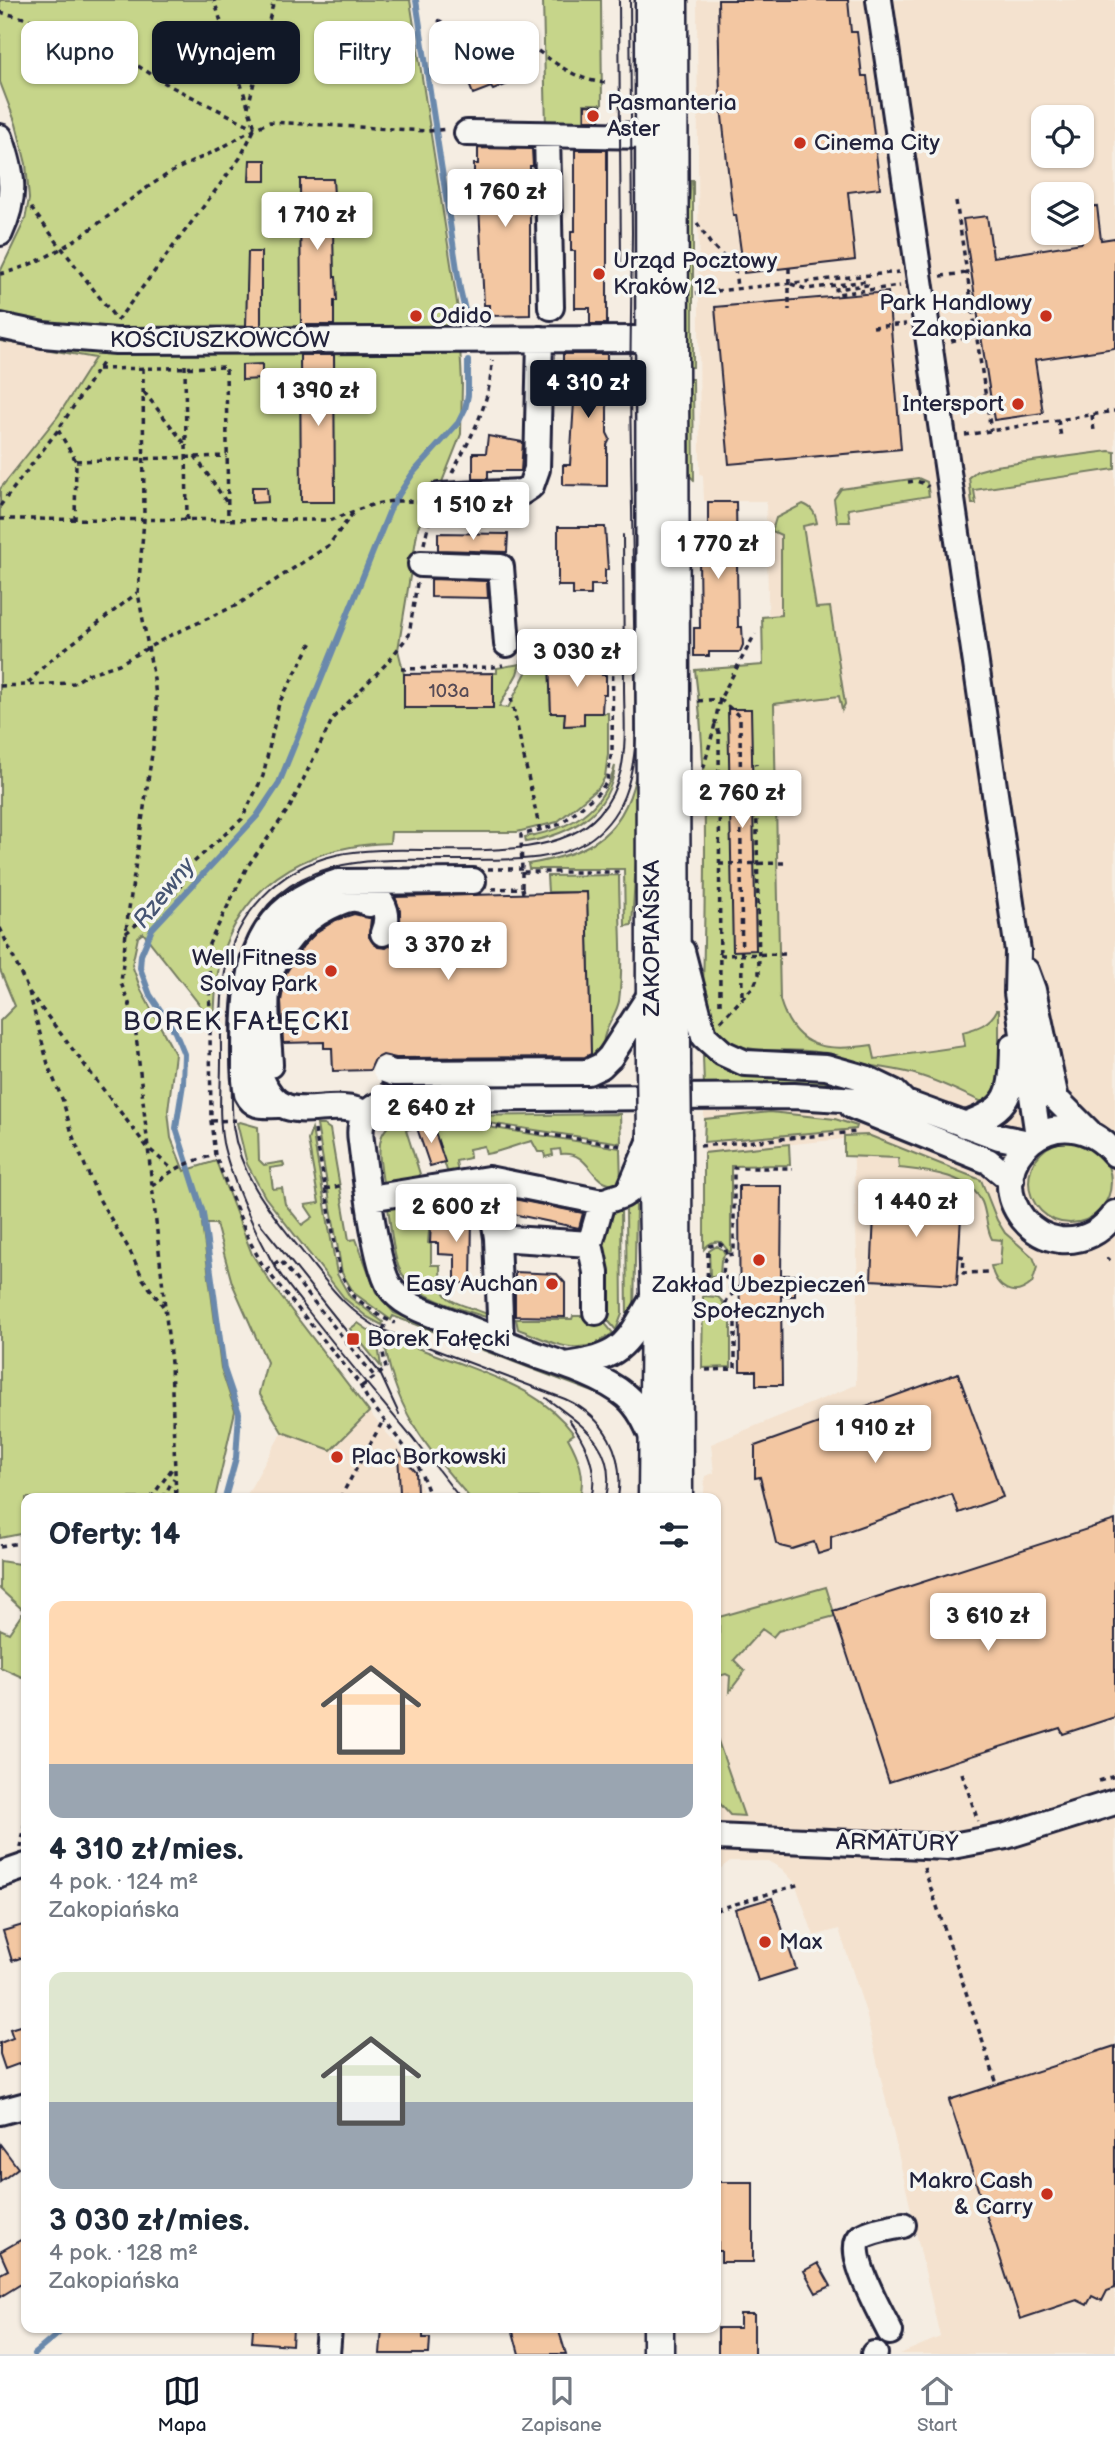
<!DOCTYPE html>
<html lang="pl">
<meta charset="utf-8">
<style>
body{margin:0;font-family:"Balsamiq Sans",sans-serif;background:#f2f2f3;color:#1f2937;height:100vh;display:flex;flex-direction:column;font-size:26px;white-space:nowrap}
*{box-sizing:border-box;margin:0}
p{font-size:23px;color:#747a83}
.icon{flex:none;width:38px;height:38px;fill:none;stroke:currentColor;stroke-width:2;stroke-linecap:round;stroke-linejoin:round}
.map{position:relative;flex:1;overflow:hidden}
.details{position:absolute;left:21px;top:1493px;width:700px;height:840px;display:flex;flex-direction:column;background:#fff;border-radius:14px;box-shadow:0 2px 5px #0004}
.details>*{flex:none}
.hud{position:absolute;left:21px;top:21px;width:700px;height:63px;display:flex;gap:14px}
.buttons{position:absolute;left:1031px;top:105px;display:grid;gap:14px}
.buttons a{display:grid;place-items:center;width:63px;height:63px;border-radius:14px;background:#fff;box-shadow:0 2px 5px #0004;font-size:35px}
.price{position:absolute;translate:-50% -60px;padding:0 16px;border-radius:7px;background:#fff;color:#222;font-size:23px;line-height:46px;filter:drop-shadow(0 2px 4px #0008)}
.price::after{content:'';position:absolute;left:50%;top:42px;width:21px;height:16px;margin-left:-10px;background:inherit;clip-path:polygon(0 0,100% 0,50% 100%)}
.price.active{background:#111827;color:#fff}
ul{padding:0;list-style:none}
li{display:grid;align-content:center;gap:14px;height:371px;padding:0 28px}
li span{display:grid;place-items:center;height:217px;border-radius:14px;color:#555}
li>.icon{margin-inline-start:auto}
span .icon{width:126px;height:126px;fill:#fffc;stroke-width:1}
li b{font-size:30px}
h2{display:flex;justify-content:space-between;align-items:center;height:84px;padding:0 28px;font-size:30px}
.tag{padding:0 24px;border-radius:14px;background:#fff;box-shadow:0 2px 5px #0004;font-size:24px;line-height:63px}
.tag.active{background:#111827;color:#fff}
.tabs{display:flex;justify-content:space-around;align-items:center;height:98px;border-top:2px solid #e0e1e3;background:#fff;font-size:19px;color:#747a83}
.tabs a{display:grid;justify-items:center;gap:4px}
.tabs .active{color:#111827}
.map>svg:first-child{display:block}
</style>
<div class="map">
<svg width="1115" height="2354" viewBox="0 0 1115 2354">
<rect width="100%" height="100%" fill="#f5ede2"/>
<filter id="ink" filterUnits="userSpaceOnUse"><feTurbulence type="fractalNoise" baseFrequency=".0143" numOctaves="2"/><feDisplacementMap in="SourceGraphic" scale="14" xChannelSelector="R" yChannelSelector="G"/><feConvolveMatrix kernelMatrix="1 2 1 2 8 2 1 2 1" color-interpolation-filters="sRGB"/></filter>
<g filter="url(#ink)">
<path fill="#f4e2cf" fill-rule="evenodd" d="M697 0H1115V2354H900L940 2337 866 2013 839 1929 814 1936 795 1883 782 1869 768 1861H730L716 1872V1702L719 1676 716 1498H704V1493L705 1476 714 1473 711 1444 856 1385 858 1288 853 1138 704 1153 703 787 723 694 770 693 766 501H704L703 475 700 474ZM1043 117H1082V156H1043ZM1043 194H1082V233H1043Z
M0 341 95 358 58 416 0 489Z
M369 1412 413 1464 425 1498H245L282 1432 331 1450Z"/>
<path fill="#c6d58a" stroke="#747c62" stroke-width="2" d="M0 0H410L458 309 462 383 461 434 436 497 418 527 398 650 404 674V708H493V673H497V668L520 664 517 674 499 707 508 708 531 663 549 660 551 713H565L564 726 584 725V713H608V754L605 777 599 787 557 822 517 832H391L390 843C316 845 252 875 224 948 216 971 215 998 214 1023L143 933 138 937 132 965 141 990 175 1054 168 1111 171 1138 184 1171 216 1161 252 1254 272 1285 369 1412 331 1450 282 1432 259 1393 267 1362 232 1283 216 1224H202L221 1368 235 1411 215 1498H26V1533L0 1538V1021L15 1006 0 970V489L58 416 95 358 0 341V272L25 220 29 199 26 164 16 124 0 82Z
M543 0H601L602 104H584V127L546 128Z
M691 180H693V367H685L688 319 686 245Z
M685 379H693L694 480 686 472Z
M1109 451 1115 452V469L974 490 976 504H972L969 477 977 471 995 466Z
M918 478 927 482 929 496 848 509 850 522H837L834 499 841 489Z
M803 504C813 508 815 513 817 523L803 526 816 608 830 607 845 704 842 710 839 696 774 704 780 1000C795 1051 827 1051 872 1045L875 1059 965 1046 963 1032C978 1028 990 1024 997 1010H999V1083L986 1101H980C958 1091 935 1079 911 1073 898 1070 886 1068 873 1066 854 1061 836 1055 816 1052 788 1047 757 1056 731 1042 712 1032 706 1013 703 993 705 885 709 778 695 670L763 665 762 617 781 615V535L772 531 776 518Z
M638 763 640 797 632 925 625 926 624 869H529L528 864C592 854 628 832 638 763Z
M615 766C610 814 569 835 526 842L525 837C570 829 602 812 615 766Z
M619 875C619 915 624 961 619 1001 617 1014 600 1035 604 1046L591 1065 587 892H548L547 876Z
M703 1056 713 1059 811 1071 844 1083 704 1086Z
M770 1112 835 1119 857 1126 856 1129 704 1142 705 1119Z
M620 1114 621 1143 462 1119 463 1116Z
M409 1116H441L462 1123 620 1148 621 1184C589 1190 594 1151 561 1154L560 1149 552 1150 553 1155 545 1157 544 1152H538L532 1141C515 1145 503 1151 486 1154L484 1146 469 1149 470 1158 456 1161 458 1173 448 1174 432 1122 406 1130 420 1174 419 1178 388 1185 383 1183C379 1153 371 1125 409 1116Z
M240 1122 258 1127 259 1160 264 1165 283 1162 284 1166 270 1168 273 1189 282 1188 285 1204 302 1225 313 1217 305 1205 319 1203 308 1140 312 1129 337 1274 350 1297 383 1322 382 1325 367 1317 345 1299 265 1197 247 1164 237 1123Z
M317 1125H324L330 1129 349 1240 356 1239 376 1292 394 1313 603 1393 601 1395 393 1316 391 1320 354 1293 342 1273Z
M868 1135 981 1180 997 1220 1005 1233 1033 1257 1037 1267 1032 1283C1013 1300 996 1288 991 1266L1000 1265 1002 1240 992 1239C986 1229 987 1214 982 1202 969 1174 925 1171 899 1168L898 1158 844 1156V1136Z
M1029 1182a41 41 0 1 1 82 0a41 41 0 1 1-82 0Z
M789 1144 790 1165 731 1166V1251L729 1252 721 1242C713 1241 709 1243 704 1249V1153Z
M460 1195 458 1200 445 1207 441 1218 430 1219 428 1243 431 1244V1265H440C440 1302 447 1299 479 1311 485 1313 489 1314 492 1319 463 1309 412 1299 399 1268 392 1250 391 1227 388 1208L393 1205Z
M633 1202 636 1206 634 1315 627 1324 626 1204Z
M621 1207 622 1314 616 1330 605 1317 601 1254 605 1220Z
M717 1246 723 1250 725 1254 721 1260 720 1276H710L709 1251Z
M703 1296 718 1297 723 1302 725 1315 731 1321V1367L702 1368Z
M573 1316H599L613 1333C579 1360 555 1343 518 1329L516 1319H572Z
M358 1323 377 1336 381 1367 350 1329Z
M384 1336C408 1344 432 1354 456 1362 503 1380 542 1392 574 1434L568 1438C578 1456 587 1477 579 1498H470C426 1447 392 1407 384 1336Z
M0 1561 26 1565V1679L0 1667V1629L9 1633 24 1611 0 1589Z
M826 1587 835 1616 778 1631 773 1637 762 1629 734 1660 745 1671 729 1692 730 1676 726 1674 719 1676V1617Z
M716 1735 744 1816 730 1815 716 1799Z"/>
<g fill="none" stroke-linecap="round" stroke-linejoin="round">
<path stroke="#6a89ac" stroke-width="6" d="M416 0 460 289 467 319
M225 1498 236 1458 239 1413 224 1369 203 1213 176 1128 183 1084 184 1054 175 1032 150 995 140 968 141 955 152 929 257 816 279 783 392 505 413 473 458 423 465 409 468 395V361
M34 2354 65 2328"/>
</g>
<path fill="#f3c7a2" stroke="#22223b" stroke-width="2" d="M718 0H848L851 32H857L862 76H867L880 188 848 192 855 260 744 273 736 215H733L720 98Z
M504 36 512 54 508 56 518 80 493 90 491 87 473 94 463 69 467 67 460 49 485 39 486 43Z
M585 105 601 106 600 120H585Z
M478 148 532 149 533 166H530V315L489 316V305H484L478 186H474V164H478Z
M575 150H607V324H590V308H575V251H571V231H575Z
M250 160H266V181H249Z
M300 179H333L336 230H333L334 277H336L337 301H334V325H301Z
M1097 206 1101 240 1115 238V348L1035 360 1043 413 994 420 963 219 987 216 993 257 1082 243V208Z
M248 252H261V326H246Z
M888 292 901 449 729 464 715 307Z
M563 354H607V391L610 397 607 403V433L610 439 607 445V486L563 485V465H570L574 402H570L571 371H563Z
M300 355H334L335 502H301Z
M262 364V379L242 380V365Z
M488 436 523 442 521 471H488V479H473V453H486Z
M252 487H267L268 502 252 503Z
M708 502H736L738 627H742L743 645 740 652H709V656H694V628H700L699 558H691V526H708Z
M558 527H605L608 570H605V585H591V595H573V586H558Z
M438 533 508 534 507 552 438 550Z
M431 579 487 581 488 598 431 597Z
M549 660 603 662 602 675H606V694H603L602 713H584V725L564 726 565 713H551Z
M493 673V708H404V674Z
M728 709H751L756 950 733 951Z
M587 892 591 1054 585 1057 396 1058 383 1055 375 1059 370 1070 333 1071 332 1048H324V1042L283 1043 281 1001 286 973 303 946 318 931 336 920 354 914 371 918 369 937 378 947 386 948 394 943 400 927V911L395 897Z
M432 1123 445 1162 430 1166 417 1128Z
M739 1186H782L781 1275H795V1296H781L782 1385H756V1371H740Z
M875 1194 962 1199 957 1285 871 1280Z
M509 1198 583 1213 579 1228 508 1213Z
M455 1215H472L471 1283H455V1255L438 1254V1243H430L431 1221H455Z
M515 1272 557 1274 565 1283V1317L515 1316Z
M958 1373 1003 1497 959 1513 952 1494 831 1537V1550L818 1554 814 1542 792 1549 780 1546 776 1543 760 1477 755 1478V1446Z
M398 1452 416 1472 417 1492 400 1493Z
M1115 1520V1717L1063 1734 1060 1728 889 1782 833 1611Z
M772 1898 796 1969 758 1981 735 1909Z
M26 1924V1956L12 1961 3 1931Z
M26 2024V2069L23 2070 21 2063 5 2069 0 2054V2043L13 2038 10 2029Z
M1115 2046V2288L1107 2291 1102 2301 1092 2296 1087 2305 1077 2300 1020 2319 949 2100Z
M0 2144 18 2168 0 2182Z
M718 2182H753V2262H721V2251H718Z
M26 2237V2281L0 2297V2274L8 2270 0 2252Z
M818 2263 831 2286 816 2293 804 2271Z
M740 2314H754V2354H718V2328H740Z
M253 2328H293L292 2345 252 2342Z
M382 2328H423V2338H430L429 2354H380Z
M512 2328H558L566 2354H519Z"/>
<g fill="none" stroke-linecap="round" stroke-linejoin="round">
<defs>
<path id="minor" d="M879 0 1018 951 1017 993 1038 1136
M467 133 651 136
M547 135 551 307
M0 137C13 174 17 196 0 233
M0 326 43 335 116 341 652 339
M439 496 522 492 531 486 537 469 540 339
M421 564 501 567 507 644
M348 889C375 886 394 907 383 933
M682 951 704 1036 723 1053 745 1063 826 1067 865 1078 894 1092 905 1103
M1026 971 1033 990 1056 1099 1089 1132
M261 1048C261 1057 259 1072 262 1080 284 1133 326 1094 367 1114
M610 1057 652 992
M270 1065C269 1038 263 1006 269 979 276 948 302 920 329 907 343 900 356 894 369 904
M278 1105C264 1105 254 1108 247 1094 243 1076 244 1057 244 1039 244 964 257 906 338 882L473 881
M852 1106 988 1161 1011 1180
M964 1125C1012 1108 1012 1094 1013 1046
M1115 1154C1060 1089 978 1162 1023 1219 1032 1230 1045 1238 1060 1240 1083 1242 1102 1232 1115 1213
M488 1179 497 1238
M370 1198 488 1179 602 1202
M590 1244 596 1272V1312
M501 1341 497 1238 590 1244 602 1202 623 1195 629 1191 650 1142
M566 1365C626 1357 627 1342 656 1293
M654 1441C647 1425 640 1408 626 1396 605 1378 566 1365 539 1356 507 1344 476 1331 444 1319 425 1311 402 1305 390 1287 375 1265 365 1172 361 1141 356 1108 381 1101 408 1099L794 1096 906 1103 999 1137 1029 1143
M716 1837 947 1847 1006 1836 1115 1802
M0 1875 26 1866
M0 2112 26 2105
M890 2332C882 2315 844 2250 861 2237 872 2230 890 2228 903 2225
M327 2354 329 2328
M874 2354H875"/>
<path id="major" d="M651 0 652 1064
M672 0 675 1064
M653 1135 656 1293 654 1498
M676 1135 677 1498
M658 2354V2328"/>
</defs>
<use href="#minor" stroke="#22223b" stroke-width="30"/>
<use href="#major" stroke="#22223b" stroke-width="35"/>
<path stroke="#22223b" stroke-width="3.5" stroke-dasharray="5 5" stroke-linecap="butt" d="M0 12 87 34 170 86 255 128
M438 20 451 27 509 30 518 55 531 54
M538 51C561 67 580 82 609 83
M509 58 518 55
M248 107 274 0
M956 201 991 431
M31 208 117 320
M697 223 710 243 735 268 737 288
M789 268V310
M0 274C65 259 110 210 165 176 183 165 204 157 223 147 239 138 253 128 270 122L428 131 448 129
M941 276 967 273
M791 284 806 289 867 281V285L836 289 837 294 900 286
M696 293 899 272
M117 321 240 158 255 128 214 0
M873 327 906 324
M951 341 977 335
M185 365 187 521
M143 368 144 520 138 593 154 679 157 706 156 727 127 922 121 983 134 1016 171 1363 176 1498
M98 369 226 367 228 520
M144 392 185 444
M1092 415 1094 431
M1058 420 1061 437
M58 430 76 461 75 520
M965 435 1115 411
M195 456 227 503
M76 461 227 456
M452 473C472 436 491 402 492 360
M908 482 916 481 926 484 928 487
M0 506 58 430 104 360
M0 519 331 520C368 506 380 498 421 502
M424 544 431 514
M417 583 409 635 385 665 333 718 290 807 247 867 209 944 211 1121 215 1155 249 1240 263 1266 359 1383 367 1398 417 1463 431 1498
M613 645 612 750 607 782 599 792 561 824 521 835 522 872H622
M520 662 541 657H612
M401 669 493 667 503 665
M28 683 47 663 137 593
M0 686 74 683 88 674 119 664 169 636 237 605 328 546 353 513
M511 698 540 831
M720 699 740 717 742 1001
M698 701 720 699
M701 778 715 724
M719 779 785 778
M719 864 787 863
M488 869H522
M522 872V887
M492 889 522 888 523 893
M0 928 29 992 147 1147 172 1169
M126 933 177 892 194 862 242 819 263 776 279 703 313 640
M720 955 790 954
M29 992 49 1068 63 1101 73 1137 99 1199 129 1249 143 1279 163 1306
M720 1004 719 733 715 722 720 699 755 634
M721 1021 754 986 759 974 756 763
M211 1121 241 1120
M467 1122 623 1146
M315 1130 340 1272 353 1296 381 1317 395 1323
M700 1146 856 1132
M152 1186C174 1168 188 1162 215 1155
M325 1189 344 1185
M959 1256 964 1257 963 1273 990 1272
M1107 1260 1109 1258
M266 1270 280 1260 375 1377
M707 1287 708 1251 710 1246 720 1244 725 1247 727 1255
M708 1287H740
M706 1370 735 1369V1319L726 1315C724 1305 725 1299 734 1293L733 1282 723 1276 724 1262 727 1255 734 1254V1168H793
M362 1386 386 1369 380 1336 388 1319
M151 1498 174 1466
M163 1498 174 1478
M340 1498 384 1419
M0 1546 26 1542
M962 1773 978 1821
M1099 1781 1115 1776
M21 1848 26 1816
M924 1868 997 2084
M716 1910 800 1884"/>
<use href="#minor" stroke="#f6f6f2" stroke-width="24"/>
<use href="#major" stroke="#f6f6f2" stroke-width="30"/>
<path stroke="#22223b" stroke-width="2" d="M619 0 621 266
M259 1222 380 1373 399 1414
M546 1398C581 1425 618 1445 606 1498
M569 1420C586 1443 599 1470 591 1498
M411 1435 460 1498
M416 1443C380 1399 343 1356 308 1311 294 1292 278 1275 268 1254 252 1225 230 1175 223 1143 218 1116 221 1087 221 1060 221 1031 220 1001 225 972 235 914 279 868 336 855 409 838 548 873 599 814 610 802 617 786 621 770 627 743 624 714 624 687 624 637 623 586 623 535
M618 1498C625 1454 605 1417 565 1399L383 1330C348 1313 328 1284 304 1254 273 1215 240 1178 233 1126 231 1103 232 1080 232 1057 232 977 237 894 330 868 374 856 422 861 467 860 507 859 551 863 586 842 624 818 633 778 636 736L630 395 632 233 630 0"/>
<defs>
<path id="minor-bridge" d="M385 1070 393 1073 588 1072 601 1066 610 1057"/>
<path id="major-bridge" d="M652 1064 653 1135
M675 1064 676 1135"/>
</defs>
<use href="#minor-bridge" stroke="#22223b" stroke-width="30" stroke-linecap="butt"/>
<use href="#major-bridge" stroke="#22223b" stroke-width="35" stroke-linecap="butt"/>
<use href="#minor-bridge" stroke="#f6f6f2" stroke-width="24"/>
<use href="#major-bridge" stroke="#f6f6f2" stroke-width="30"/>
</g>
</g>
<g fill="#c8321e" stroke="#f6f6f2" stroke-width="2.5">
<circle cx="593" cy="116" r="7"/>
<circle cx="800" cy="143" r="7"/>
<circle cx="599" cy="274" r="7"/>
<circle cx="416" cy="316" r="7"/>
<circle cx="1046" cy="316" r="7"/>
<circle cx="1018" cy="404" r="7"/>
<circle cx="331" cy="971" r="7"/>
<circle cx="759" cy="1260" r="7"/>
<circle cx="552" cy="1284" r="7"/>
<rect x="346" y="1332" width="14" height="14" rx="3.5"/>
<circle cx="337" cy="1457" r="7"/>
<circle cx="765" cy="1942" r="7"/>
<circle cx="1047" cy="2194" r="7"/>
</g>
<g text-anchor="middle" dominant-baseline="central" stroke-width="7" stroke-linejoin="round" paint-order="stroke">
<g font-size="19" fill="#564b55">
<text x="449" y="691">103a</text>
</g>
<g font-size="23" fill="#22223b" stroke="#f6f6f2" text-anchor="start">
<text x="607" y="103">Pasmanteria<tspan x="607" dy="26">Aster</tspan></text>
<text x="814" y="143">Cinema City</text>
<text x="613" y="261">Urząd Pocztowy<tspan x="613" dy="26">Kraków 12</tspan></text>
<text x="1032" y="303" text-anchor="end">Park Handlowy<tspan x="1032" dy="26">Zakopianka</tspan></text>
<text x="430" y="316">Odido</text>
<text x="1004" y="404" text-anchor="end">Intersport</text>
<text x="317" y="958" text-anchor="end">Well Fitness<tspan x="317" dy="26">Solvay Park</tspan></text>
<text x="538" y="1284" text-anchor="end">Easy Auchan</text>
<text x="759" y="1285" text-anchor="middle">Zakład Ubezpieczeń<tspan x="759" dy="26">Społecznych</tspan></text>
<text x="367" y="1339">Borek Fałęcki</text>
<text x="351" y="1457">Plac Borkowski</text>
<text x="779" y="1942">Max</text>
<text x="1033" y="2181" text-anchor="end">Makro Cash<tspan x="1033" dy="26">&amp; Carry</tspan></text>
</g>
<g font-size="23" fill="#22223b" stroke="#f6f6f2">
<text x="220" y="340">KOŚCIUSZKOWCÓW</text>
<text transform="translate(652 938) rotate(-90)">ZAKOPIAŃSKA</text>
<text transform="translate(897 1843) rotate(1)">ARMATURY</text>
</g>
<g font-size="24" font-style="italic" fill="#465573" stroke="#f6f6f2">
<text transform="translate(164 893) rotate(-51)">Rzewny</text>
</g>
<g font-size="26" letter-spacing="2" fill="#22223b" stroke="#f6f6f2">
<text x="237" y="1022">BOREK FAŁĘCKI</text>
</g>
</g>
</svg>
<div class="buttons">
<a><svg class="icon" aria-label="locate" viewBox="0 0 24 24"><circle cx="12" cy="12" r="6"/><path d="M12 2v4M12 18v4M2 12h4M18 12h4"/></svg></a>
<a><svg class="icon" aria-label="layers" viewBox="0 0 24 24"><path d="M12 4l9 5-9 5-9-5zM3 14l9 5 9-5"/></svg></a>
</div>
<b class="price" style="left:505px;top:229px">1 760 zł</b>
<b class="price" style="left:317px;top:252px">1 710 zł</b>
<b class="price active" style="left:588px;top:420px">4 310 zł</b>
<b class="price" style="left:318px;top:428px">1 390 zł</b>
<b class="price" style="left:473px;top:542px">1 510 zł</b>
<b class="price" style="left:718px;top:581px">1 770 zł</b>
<b class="price" style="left:577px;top:689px">3 030 zł</b>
<b class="price" style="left:742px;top:830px">2 760 zł</b>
<b class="price" style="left:448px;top:982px">3 370 zł</b>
<b class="price" style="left:431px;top:1145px">2 640 zł</b>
<b class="price" style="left:916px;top:1239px">1 440 zł</b>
<b class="price" style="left:456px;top:1244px">2 600 zł</b>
<b class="price" style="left:875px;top:1465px">1 910 zł</b>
<b class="price" style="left:988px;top:1653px">3 610 zł</b>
<div class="hud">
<a class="tag">Kupno</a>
<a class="tag active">Wynajem</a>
<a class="tag">Filtry</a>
<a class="tag">Nowe</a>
</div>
<section class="details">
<h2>Oferty: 14<svg class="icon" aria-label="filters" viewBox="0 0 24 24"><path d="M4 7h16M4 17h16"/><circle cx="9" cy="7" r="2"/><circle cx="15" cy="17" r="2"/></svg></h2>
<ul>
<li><span style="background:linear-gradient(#ffd9b3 75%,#9aa5b1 0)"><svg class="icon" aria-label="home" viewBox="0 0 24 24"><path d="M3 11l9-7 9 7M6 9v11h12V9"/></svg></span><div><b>4 310 zł/mies.</b><p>4 pok. · 124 m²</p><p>Zakopiańska</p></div></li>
<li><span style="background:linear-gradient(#dfe7d0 60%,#9aa5b1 0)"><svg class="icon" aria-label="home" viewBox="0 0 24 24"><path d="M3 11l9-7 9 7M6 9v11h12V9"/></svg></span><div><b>3 030 zł/mies.</b><p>4 pok. · 128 m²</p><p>Zakopiańska</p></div></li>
</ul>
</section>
</div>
<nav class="tabs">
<a class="active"><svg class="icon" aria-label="map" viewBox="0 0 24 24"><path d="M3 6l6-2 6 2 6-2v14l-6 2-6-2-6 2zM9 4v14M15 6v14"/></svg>Mapa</a>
<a><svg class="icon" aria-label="saved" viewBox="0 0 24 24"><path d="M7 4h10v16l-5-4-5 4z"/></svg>Zapisane</a>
<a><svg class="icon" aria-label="home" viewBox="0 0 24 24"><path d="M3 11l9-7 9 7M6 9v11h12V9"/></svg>Start</a>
</nav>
